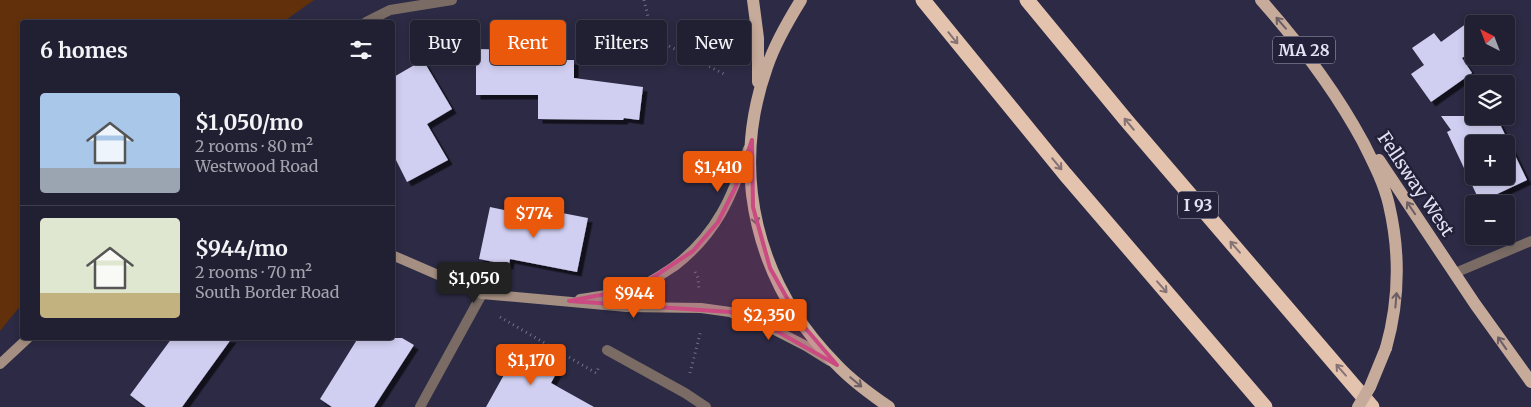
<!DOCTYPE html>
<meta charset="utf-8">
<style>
body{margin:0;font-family:Merriweather,serif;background:#2d2d3f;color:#f1f3f6;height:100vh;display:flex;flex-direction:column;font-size:19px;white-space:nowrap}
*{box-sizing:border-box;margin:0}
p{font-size:16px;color:#a2a3ac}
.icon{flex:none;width:28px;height:28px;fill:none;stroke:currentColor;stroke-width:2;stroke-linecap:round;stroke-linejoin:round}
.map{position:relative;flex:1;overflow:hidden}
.side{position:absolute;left:20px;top:20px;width:375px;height:320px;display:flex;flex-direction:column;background:#212033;border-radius:5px;box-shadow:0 2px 8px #0003,0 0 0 1px #3e3e4e}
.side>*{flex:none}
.guide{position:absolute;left:410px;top:20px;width:475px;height:45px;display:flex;gap:10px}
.needle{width:32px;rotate:318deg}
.buttons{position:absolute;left:1465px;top:15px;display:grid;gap:10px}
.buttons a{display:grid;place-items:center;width:50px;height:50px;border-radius:5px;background:#212033;box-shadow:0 2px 8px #0003,0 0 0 1px #3e3e4e;font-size:25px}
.price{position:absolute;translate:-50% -42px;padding:0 11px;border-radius:5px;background:#ea580c;color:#fff;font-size:16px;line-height:32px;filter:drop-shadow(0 1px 2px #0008)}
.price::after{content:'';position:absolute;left:50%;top:30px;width:15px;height:11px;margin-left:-8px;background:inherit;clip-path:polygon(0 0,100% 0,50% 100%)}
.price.on{background:#222;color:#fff}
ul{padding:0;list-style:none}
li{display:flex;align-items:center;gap:15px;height:125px;padding:0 20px}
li+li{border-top:1px solid #3e3e4e}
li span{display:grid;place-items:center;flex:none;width:140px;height:100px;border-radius:5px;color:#555}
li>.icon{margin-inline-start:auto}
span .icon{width:60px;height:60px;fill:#fffc;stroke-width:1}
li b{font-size:21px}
h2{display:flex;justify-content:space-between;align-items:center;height:60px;padding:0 20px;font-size:21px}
.pill{padding:0 18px;border-radius:5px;background:#212033;box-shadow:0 2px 8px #0003,0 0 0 1px #3e3e4e;font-size:18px;line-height:45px}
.pill.on{background:#ea580c;color:#fff}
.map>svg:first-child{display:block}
</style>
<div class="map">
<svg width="1531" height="407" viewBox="0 0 1531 407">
<defs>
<filter id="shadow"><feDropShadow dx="4.5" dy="4.5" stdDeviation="0" flood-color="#0009"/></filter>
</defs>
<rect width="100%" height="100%" fill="#2c2a44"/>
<path fill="#62310b" d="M0 0H314L283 22H22V304L0 331Z"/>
<path fill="#d0cff1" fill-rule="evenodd" filter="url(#shadow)" d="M1474 18V50L1462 58 1472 73 1431 102 1411 74 1424 65 1412 48 1434 33 1441 42Z
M476 49 517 50 516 60H574V78L643 87 639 120 624 118 623 120 538 119V95H476Z
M423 60 452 109 427 124 448 160 407 182 392 152V78Z
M1441 116H1496L1527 180 1480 202 1447 132 1451 130ZM1474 144H1506V176H1474Z
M490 207 555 221 557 212 588 218 577 272 510 259 509 265 479 259Z
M172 338H232L182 407H146L130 395Z
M358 338H402L414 345 374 407H332L320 399Z
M519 348 558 370 551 383 594 407H486Z"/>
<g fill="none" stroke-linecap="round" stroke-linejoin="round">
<path stroke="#727187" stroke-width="3" stroke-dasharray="1 4" stroke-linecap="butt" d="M644 0 650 25 661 42 726 75
M695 272 698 278 699 290
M500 317 596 373 599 367
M690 373 701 330"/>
<path stroke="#7a6c64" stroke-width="10" d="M366 22 390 10 452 0
M1455 273 1531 241
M607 350 685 393 706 407
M420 407 482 294"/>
<path stroke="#a58f82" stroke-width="10" d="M392 255 482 294 627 307 701 308 730 312 771 328 806 346 830 361
M580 299C598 296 619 294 636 288 650 283 664 273 676 265 717 233 732 197 748 149
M0 364 28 338"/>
<path stroke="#c6aa9a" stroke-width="12" d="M753 0 758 38V82
M801 0C788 21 775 43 767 67 729 174 757 284 836 364 851 380 870 394 889 407
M1261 0C1300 44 1335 90 1363 142 1373 162 1384 183 1389 205 1400 252 1399 302 1386 348
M1379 160 1475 304 1531 382"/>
<path stroke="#e4c3ae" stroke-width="15" d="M923 0 1065 174 1265 407
M1027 0 1126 120 1372 407"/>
<path stroke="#c6aa9a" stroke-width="12" d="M1358 407 1370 387 1386 348"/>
</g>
<defs><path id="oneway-shaft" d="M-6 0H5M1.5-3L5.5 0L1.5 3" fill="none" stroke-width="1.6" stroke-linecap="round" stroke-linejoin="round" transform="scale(1.25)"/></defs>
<g stroke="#6c5e65">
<use href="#oneway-shaft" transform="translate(1281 23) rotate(-131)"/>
<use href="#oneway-shaft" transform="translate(1411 208) rotate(-124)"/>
<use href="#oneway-shaft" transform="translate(755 217) rotate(78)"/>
<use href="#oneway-shaft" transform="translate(1396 300) rotate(-85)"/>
<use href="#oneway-shaft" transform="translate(1502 343) rotate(-125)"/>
<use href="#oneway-shaft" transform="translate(856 382) rotate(40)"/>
</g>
<g stroke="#847274">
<use href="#oneway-shaft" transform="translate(953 38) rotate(51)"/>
<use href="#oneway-shaft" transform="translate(1129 124) rotate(-130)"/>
<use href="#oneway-shaft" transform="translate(1057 164) rotate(50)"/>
<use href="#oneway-shaft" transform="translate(1235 247) rotate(-131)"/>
<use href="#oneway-shaft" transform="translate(1162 287) rotate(49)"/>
<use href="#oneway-shaft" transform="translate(1341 370) rotate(-131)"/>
</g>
<path fill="#ca4a81" fill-opacity="0.2" stroke="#ca4a81" stroke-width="4" stroke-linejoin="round" d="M752 140 753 207 770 268 801 323 837 365 771 328 730 312 569 301 637 288 693 251 718 222 735 188Z"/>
<g text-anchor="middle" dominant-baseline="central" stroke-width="5" stroke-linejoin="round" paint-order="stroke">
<g fill="#232039" stroke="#a9a8bb" stroke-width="1">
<rect x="1273" y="36.5" width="62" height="27" rx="4"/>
<rect x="1178" y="191.5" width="40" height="27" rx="4"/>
</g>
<g font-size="16" font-weight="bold" fill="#e2e2f3">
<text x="1304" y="50">MA 28</text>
<text x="1198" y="205">I 93</text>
</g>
<g font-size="18" fill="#e2e2f3" stroke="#232039">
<text transform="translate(1416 184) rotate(56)">Fellsway West</text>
</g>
</g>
</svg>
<div class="buttons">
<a><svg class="needle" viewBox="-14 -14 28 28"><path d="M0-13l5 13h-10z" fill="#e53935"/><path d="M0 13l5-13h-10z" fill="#a2a3ac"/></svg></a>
<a><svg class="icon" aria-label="layers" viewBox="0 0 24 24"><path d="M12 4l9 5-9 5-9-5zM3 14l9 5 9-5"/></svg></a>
<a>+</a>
<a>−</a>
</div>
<b class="price" style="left:718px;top:193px">$1,410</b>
<b class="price" style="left:534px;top:239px">$774</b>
<b class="price on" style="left:474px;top:304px">$1,050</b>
<b class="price" style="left:634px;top:319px">$944</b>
<b class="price" style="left:769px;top:341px">$2,350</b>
<b class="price" style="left:531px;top:386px">$1,170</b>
<div class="guide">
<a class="pill">Buy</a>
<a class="pill on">Rent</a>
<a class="pill">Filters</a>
<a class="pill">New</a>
</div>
<section class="side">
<h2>6 homes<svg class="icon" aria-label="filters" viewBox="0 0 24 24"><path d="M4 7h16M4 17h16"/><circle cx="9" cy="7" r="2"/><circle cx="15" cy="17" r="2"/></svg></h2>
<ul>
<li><span style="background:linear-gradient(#a9c7e8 75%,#9aa5b1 0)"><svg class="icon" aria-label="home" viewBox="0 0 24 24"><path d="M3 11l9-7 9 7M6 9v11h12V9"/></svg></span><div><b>$1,050/mo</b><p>2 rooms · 80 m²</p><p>Westwood Road</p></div></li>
<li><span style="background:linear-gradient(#dfe7d0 75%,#c2b280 0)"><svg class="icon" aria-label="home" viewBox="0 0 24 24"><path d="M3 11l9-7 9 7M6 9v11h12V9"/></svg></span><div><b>$944/mo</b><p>2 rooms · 70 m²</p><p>South Border Road</p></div></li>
</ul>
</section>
</div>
